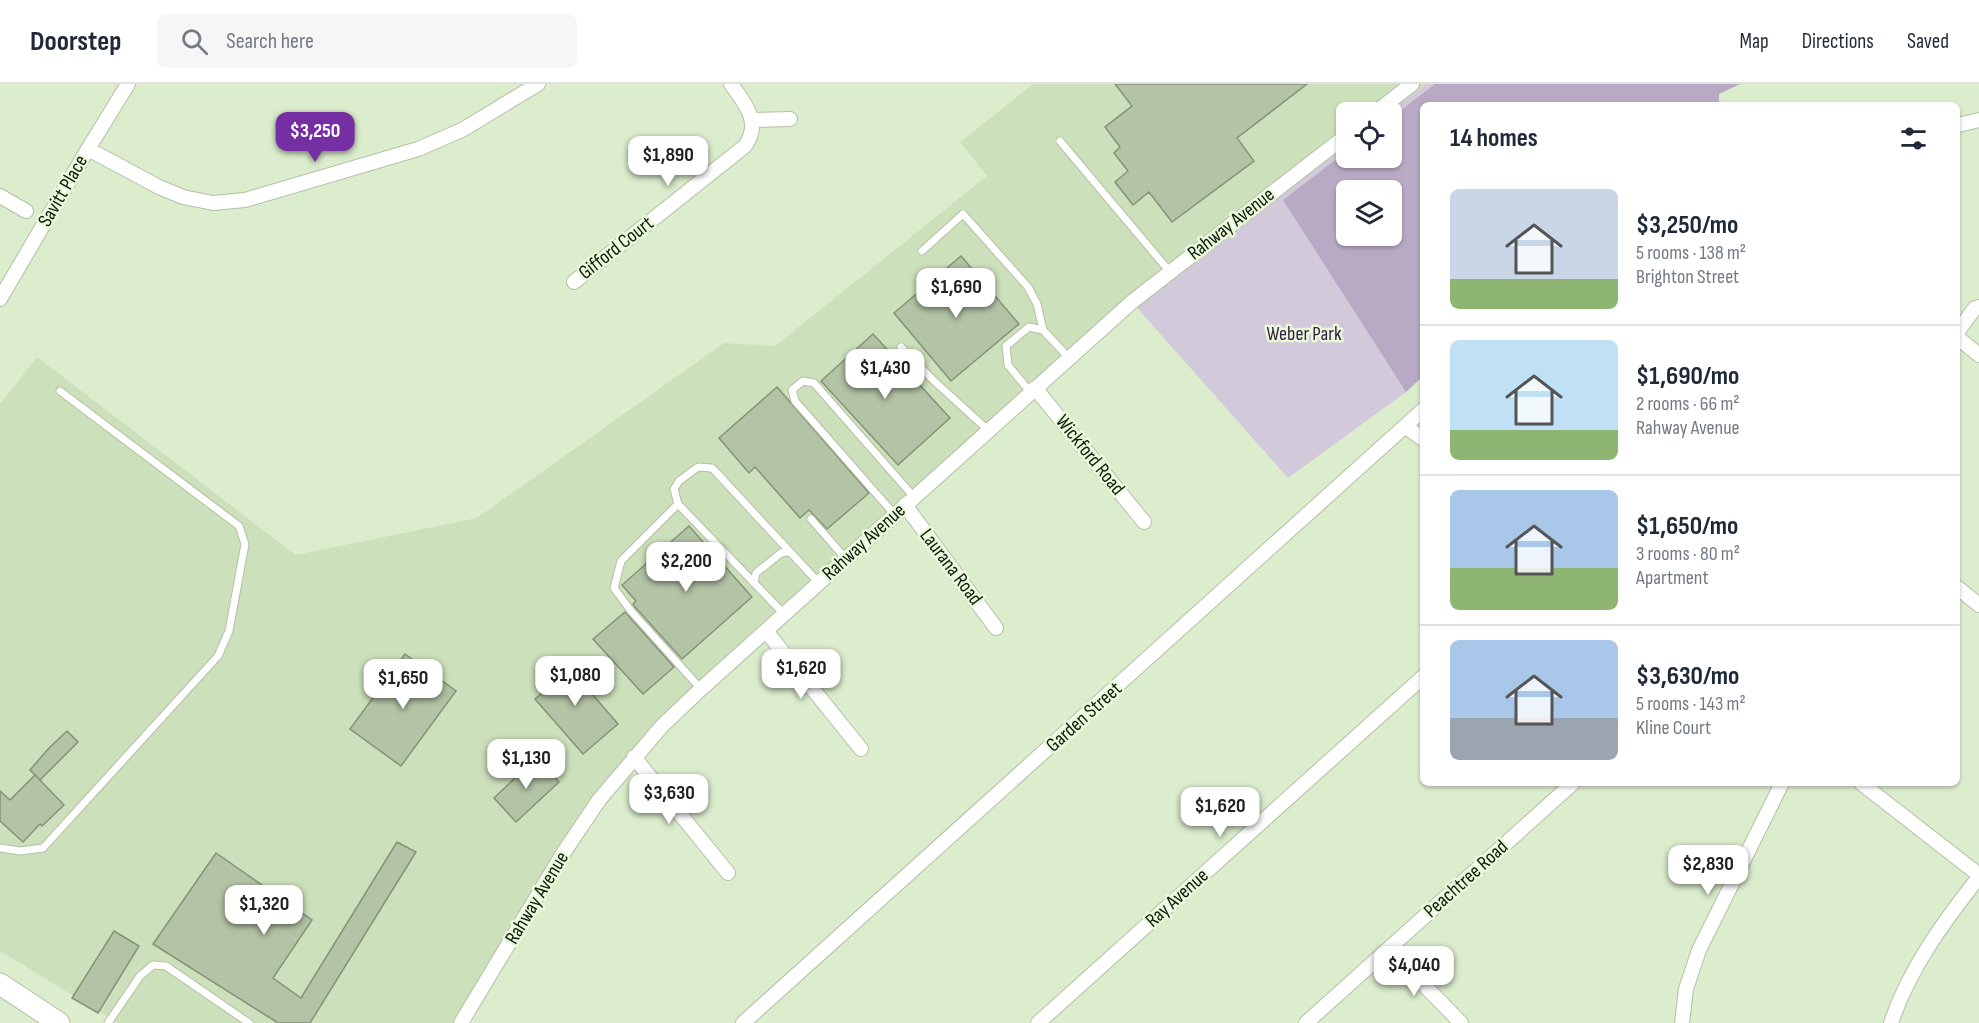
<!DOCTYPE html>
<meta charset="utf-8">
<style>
body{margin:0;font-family:"Sofia Sans Condensed",sans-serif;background:#f6f6f7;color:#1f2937;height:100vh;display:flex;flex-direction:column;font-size:22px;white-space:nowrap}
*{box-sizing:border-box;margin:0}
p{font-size:20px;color:#747a83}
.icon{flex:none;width:33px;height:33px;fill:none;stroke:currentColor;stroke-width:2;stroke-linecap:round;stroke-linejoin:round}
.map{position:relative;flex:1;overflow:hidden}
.details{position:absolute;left:1420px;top:18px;width:540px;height:684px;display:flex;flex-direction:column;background:#fff;border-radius:9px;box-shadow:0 2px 4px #0004}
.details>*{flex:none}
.tools{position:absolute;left:1336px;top:18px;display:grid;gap:12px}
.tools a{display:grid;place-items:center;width:66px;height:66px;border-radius:9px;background:#fff;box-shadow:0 2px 4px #0004;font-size:30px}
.price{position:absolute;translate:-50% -51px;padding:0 14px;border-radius:12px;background:#fff;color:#222;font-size:20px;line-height:39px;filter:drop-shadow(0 2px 3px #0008)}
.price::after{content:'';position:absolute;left:50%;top:36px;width:18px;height:14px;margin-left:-9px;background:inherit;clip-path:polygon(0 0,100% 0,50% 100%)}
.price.current{background:#762fa2;color:#fff}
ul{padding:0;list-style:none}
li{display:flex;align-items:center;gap:18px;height:150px;padding:0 30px}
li+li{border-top:2px solid #e0e1e3}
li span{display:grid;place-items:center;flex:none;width:168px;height:120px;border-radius:9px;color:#555}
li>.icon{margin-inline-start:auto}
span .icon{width:72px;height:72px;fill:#fffc;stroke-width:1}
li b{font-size:26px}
h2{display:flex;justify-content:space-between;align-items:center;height:72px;padding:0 30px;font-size:26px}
header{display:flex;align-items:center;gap:36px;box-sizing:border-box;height:84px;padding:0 30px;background:#fff;border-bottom:2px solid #e0e1e3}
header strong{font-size:28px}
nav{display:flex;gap:33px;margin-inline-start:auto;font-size:21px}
.search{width:420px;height:54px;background:#f6f6f7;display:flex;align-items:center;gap:15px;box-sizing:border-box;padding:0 21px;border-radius:9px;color:#747a83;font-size:22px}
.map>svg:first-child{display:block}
</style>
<header>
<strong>Doorstep</strong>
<div class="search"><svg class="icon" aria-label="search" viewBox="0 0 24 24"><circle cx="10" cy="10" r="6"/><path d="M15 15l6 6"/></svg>Search here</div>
<nav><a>Map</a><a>Directions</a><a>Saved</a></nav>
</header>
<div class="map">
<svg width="1979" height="939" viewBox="0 0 1979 939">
<rect width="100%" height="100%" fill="#dcedce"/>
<path fill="#cce0bb" d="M1033 0H1435L1392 28H1347V67L1132 218 644 656 468 939H118L0 867V320L37 273 296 471 477 434 724 259 775 262 987 92 960 58Z"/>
<path fill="#d2c9da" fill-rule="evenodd" d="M1427 0H1740L1719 10V21H1424L1423 292 1406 308 1288 394 1132 218 1347 59V74H1392V28H1389ZM1347 106H1392V152H1347Z"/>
<path fill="#b8aac4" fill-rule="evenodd" d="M1435 0H1740L1719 10V21H1424L1423 292 1406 308 1283 116 1347 67V74H1392V33ZM1347 106H1392V152H1347Z"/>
<path fill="#b3c3a5" stroke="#849377" stroke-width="1.5" d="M1115 0H1307L1237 54 1254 77 1172 138 1149 108 1133 121 1115 98 1128 87 1114 69 1120 63 1105 43 1132 22Z
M961 172 1019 240 951 297 894 229Z
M873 250 950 334 898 381 821 297Z
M777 303 869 409 827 445 809 426 800 434 755 383 749 389 719 354Z
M689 442 752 513 682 575 635 523 633 520 636 517 622 501Z
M625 528 674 583 643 610 593 555Z
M405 570 456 607 401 682 350 645Z
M566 574 582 593 580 596 618 640 583 670 535 615 546 606 539 598Z
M67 647 78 658 40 696 30 686 49 664Z
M536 674 559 698 516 738 494 714Z
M35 691 64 721 42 742 40 740 23 758 0 737V707L10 716Z
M397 758 416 768 310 939H278L153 860 216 769 312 836 273 894 301 914Z
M114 847 139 862 98 929 72 914Z"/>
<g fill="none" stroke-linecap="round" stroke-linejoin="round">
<defs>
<path id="lane" d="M1060 57 1170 188
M922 167 963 130 1028 203 1037 220 1043 246
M901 263 933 296 988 346
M1031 309 1008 281 1006 262 1029 243 1043 246 1069 274
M678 420 621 477 614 504 631 527 701 605
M895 431 795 317 792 306 803 297 814 299 914 413
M811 435 846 475
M754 499 756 489 781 469 789 468
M784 530 678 420 674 405 679 397 698 383 712 384 715 387 819 499
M0 764 20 767 43 764 218 572 229 547 245 460 239 442 60 307
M108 939 140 892 153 881 166 882 249 939"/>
<path id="street" d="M1376 28 1412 0
M753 36 790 35
M1958 41 1979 36
M88 65 159 103 183 113 213 119 245 116 418 65 462 46 538 0
M0 112 26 127
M574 198 745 62C762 38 745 20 731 0
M0 215 88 65 128 0
M1958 247 1975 224 1979 223
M1958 254 1979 271
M1035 304 1144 438
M1405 342 1424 356
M905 421 996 544
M1958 504 1979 521
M766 547 861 665
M634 673 728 789
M1861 699 1979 791
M1392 862 1426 903 1461 939
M461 939 562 771 599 716 662 642 701 605 1133 217 1347 51
M743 939 1424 325
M1038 939 1424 592
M1306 939 1573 699
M1682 939 1686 905 1699 866 1782 699
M1891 939C1909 885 1944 837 1979 793"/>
<path id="primary" d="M0 900 59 939"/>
</defs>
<use href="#lane" stroke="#b1c1a3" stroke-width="9"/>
<use href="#street" stroke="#b1c1a3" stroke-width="16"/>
<use href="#primary" stroke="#b1c1a3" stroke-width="23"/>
<use href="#lane" stroke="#fff" stroke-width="7"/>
<use href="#street" stroke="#fff" stroke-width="14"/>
<use href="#primary" stroke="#fff" stroke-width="21"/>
</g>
<g text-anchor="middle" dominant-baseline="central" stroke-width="5" stroke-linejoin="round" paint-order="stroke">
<g font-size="20" fill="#12180d" stroke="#e9fadb">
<text transform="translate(63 107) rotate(-60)">Savitt Place</text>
<text transform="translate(1231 140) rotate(-38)">Rahway Avenue</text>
<text transform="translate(616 164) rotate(-38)">Gifford Court</text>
<text transform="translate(1090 371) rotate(51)">Wickford Road</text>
<text transform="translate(864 458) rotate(-42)">Rahway Avenue</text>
<text transform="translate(951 483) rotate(53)">Laurana Road</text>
<text transform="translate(1084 633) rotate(-42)">Garden Street</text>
<text transform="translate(1466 795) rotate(-42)">Peachtree Road</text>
<text transform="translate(537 814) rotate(-59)">Rahway Avenue</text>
<text transform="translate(1177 814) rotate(-42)">Ray Avenue</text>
</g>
<g font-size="20" fill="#362146" stroke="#e9fadb">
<text x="1304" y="250">Weber Park</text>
</g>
</g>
</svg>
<div class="tools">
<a><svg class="icon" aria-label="locate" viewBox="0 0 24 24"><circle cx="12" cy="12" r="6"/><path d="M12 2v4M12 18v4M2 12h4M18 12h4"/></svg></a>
<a><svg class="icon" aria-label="layers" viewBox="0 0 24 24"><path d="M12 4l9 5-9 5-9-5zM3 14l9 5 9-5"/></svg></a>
</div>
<b class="price current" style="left:315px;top:79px">$3,250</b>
<b class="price" style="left:668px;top:103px">$1,890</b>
<b class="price" style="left:956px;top:235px">$1,690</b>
<b class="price" style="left:885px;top:316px">$1,430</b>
<b class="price" style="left:686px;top:509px">$2,200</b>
<b class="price" style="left:801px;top:616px">$1,620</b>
<b class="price" style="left:575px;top:623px">$1,080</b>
<b class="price" style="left:403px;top:626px">$1,650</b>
<b class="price" style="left:526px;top:706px">$1,130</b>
<b class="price" style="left:669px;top:741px">$3,630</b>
<b class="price" style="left:1220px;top:754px">$1,620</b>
<b class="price" style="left:1708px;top:812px">$2,830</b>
<b class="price" style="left:264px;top:852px">$1,320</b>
<b class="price" style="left:1414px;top:913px">$4,040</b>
<section class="details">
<h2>14 homes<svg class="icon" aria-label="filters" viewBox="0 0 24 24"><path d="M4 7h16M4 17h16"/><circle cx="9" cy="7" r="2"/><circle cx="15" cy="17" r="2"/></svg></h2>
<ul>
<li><span style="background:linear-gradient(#c9d6e8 75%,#8fb573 0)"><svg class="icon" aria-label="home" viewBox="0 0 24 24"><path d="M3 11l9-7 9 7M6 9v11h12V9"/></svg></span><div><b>$3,250/mo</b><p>5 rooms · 138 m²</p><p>Brighton Street</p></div></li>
<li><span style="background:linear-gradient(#bfe0f5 75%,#8fb573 0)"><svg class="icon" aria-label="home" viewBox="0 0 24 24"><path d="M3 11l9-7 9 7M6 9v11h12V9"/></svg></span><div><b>$1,690/mo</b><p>2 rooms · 66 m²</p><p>Rahway Avenue</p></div></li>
<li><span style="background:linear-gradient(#a9c7e8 65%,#8fb573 0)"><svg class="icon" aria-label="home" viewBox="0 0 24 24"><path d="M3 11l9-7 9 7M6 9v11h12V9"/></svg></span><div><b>$1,650/mo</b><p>3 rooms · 80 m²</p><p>Apartment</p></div></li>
<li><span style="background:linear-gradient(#a9c7e8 65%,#9aa5b1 0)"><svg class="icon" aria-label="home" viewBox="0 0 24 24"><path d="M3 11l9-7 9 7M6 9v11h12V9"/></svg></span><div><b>$3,630/mo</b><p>5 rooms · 143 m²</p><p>Kline Court</p></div></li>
</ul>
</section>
</div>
